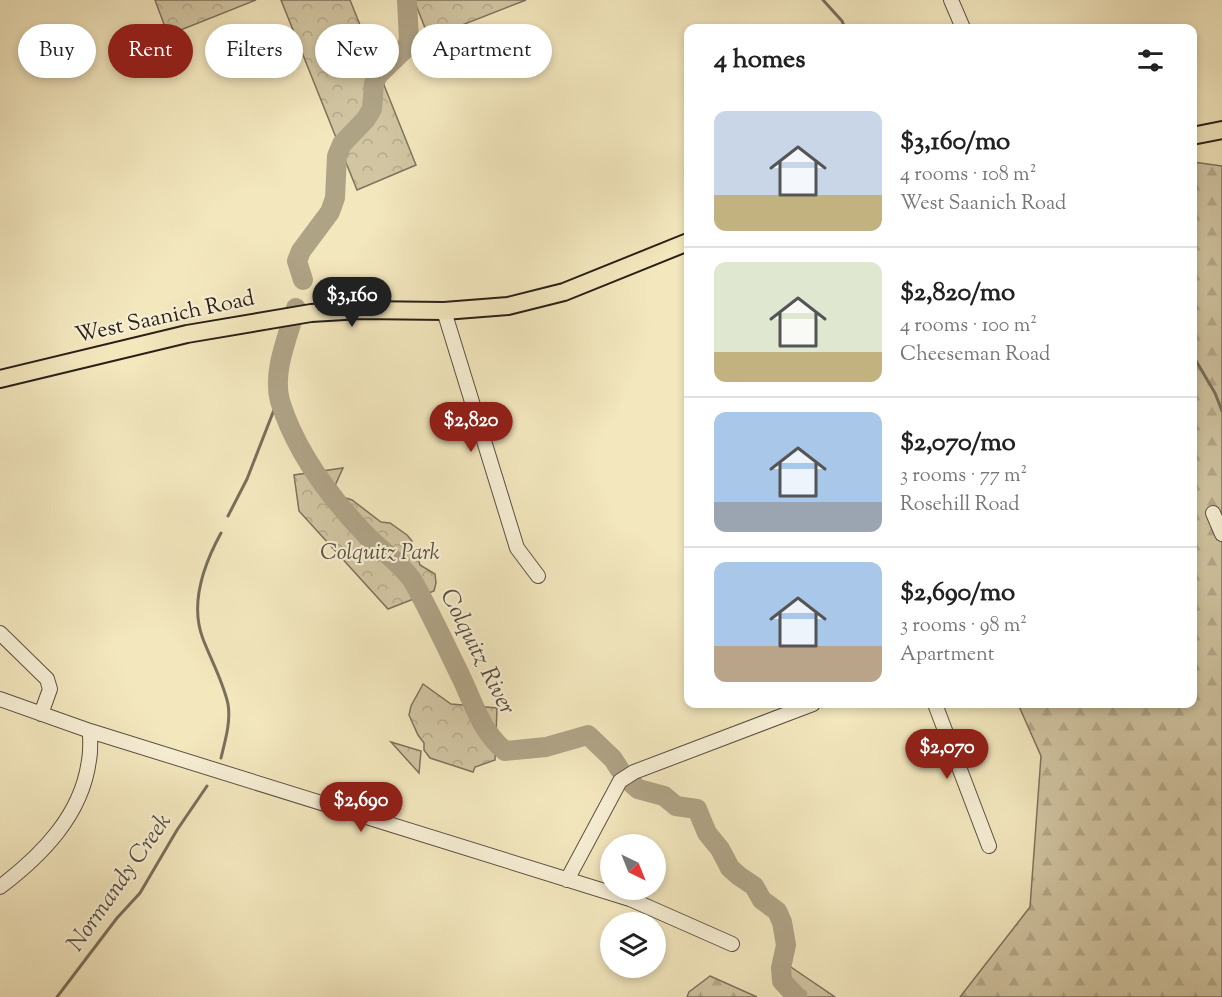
<!DOCTYPE html>
<meta charset="utf-8">
<style>
body{margin:0;font-family:"Sorts Mill Goudy",serif;background:#f2f2f2;color:#222;height:100vh;display:flex;flex-direction:column;font-size:22px;white-space:nowrap}
*{box-sizing:border-box;margin:0}
p{font-size:20px;color:#767676}
.icon{flex:none;width:33px;height:33px;fill:none;stroke:currentColor;stroke-width:2;stroke-linecap:round;stroke-linejoin:round}
.map{position:relative;flex:1;overflow:hidden}
.side{position:absolute;left:684px;top:24px;width:513px;height:684px;display:flex;flex-direction:column;background:#fff;border-radius:12px;box-shadow:0 3px 9px #0003}
.side>*{flex:none}
.guide{position:absolute;left:18px;top:24px;width:570px;height:54px;display:flex;gap:12px}
.needle{width:39px;rotate:137deg}
.tools{position:absolute;left:600px;top:834px;display:grid;gap:12px}
.tools a{display:grid;place-items:center;width:66px;height:66px;border-radius:50%;background:#fff;box-shadow:0 3px 9px #0003;font-size:30px}
.price{position:absolute;translate:-50% -51px;padding:0 14px;border-radius:21px;background:#8f2418;color:#fff;font-size:20px;line-height:39px;filter:drop-shadow(0 2px 3px #0008)}
.price::after{content:'';position:absolute;left:50%;top:36px;width:18px;height:14px;margin-left:-9px;background:inherit;clip-path:polygon(0 0,100% 0,50% 100%)}
.price.active{background:#222;color:#fff}
ul{padding:0;list-style:none}
li{display:flex;align-items:center;gap:18px;height:150px;padding:0 30px}
li+li{border-top:2px solid #e0e0e0}
li span{display:grid;place-items:center;flex:none;width:168px;height:120px;border-radius:12px;color:#555}
li>.icon{margin-inline-start:auto}
span .icon{width:72px;height:72px;fill:#fffc;stroke-width:1}
li b{font-size:26px}
h2{display:flex;justify-content:space-between;align-items:center;height:72px;padding:0 30px;font-size:26px}
.chip{padding:0 21px;border-radius:27px;background:#fff;box-shadow:0 3px 9px #0003;font-size:21px;line-height:54px}
.chip.active{background:#8f2418;color:#fff}
.map>svg:first-child{display:block}
</style>
<div class="map">
<svg width="1222" height="997" viewBox="0 0 1222 997">
<defs>
<pattern id="forest-firs" width="22" height="20" patternUnits="userSpaceOnUse" patternTransform="scale(1.5)"><rect width="22" height="20" fill="#d1c5a2"/><path d="M5 1l3.5 6h-7zM16 11l3.5 6h-7z" fill="#b4a98b"/></pattern>
<pattern id="park-crowns" width="20" height="18" patternUnits="userSpaceOnUse" patternTransform="scale(1.5)"><rect width="20" height="18" fill="#d1c5a2"/><path d="M2 6a3 3 0 1 1 6 0M12 15a3 3 0 1 1 6 0" fill="none" stroke="#b4a98b"/></pattern>
</defs>
<rect width="100%" height="100%" fill="#f3e7be"/>
<filter id="stains"><feTurbulence type="fractalNoise" baseFrequency=".00333" numOctaves="4"/><feColorMatrix values="0 0 0 0 .2 0 0 0 0 .09 0 0 0 0 .02 0 0 0 .5 -.17"/></filter>
<radialGradient id="worn" r=".72"><stop offset=".6" stop-color="#630" stop-opacity="0"/><stop offset="1" stop-color="#630" stop-opacity=".3"/></radialGradient>
<path fill="url(#forest-firs)" stroke="#7e725d" stroke-width="1.5" d="M1193 162 1222 166V997H960L1030 907 1041 756 1018 704H1192Z
M710 976 757 997H687L689 992Z"/>
<path fill="url(#park-crowns)" stroke="#7e725d" stroke-width="1.5" d="M155 0H256L168 35Z
M281 0H350L416 165 357 190Z
M414 0H526L429 38Z
M343 468 333 490V494L352 500 381 522 390 523 407 535 412 541V550L418 558 420 565 435 574 436 583 434 591 388 609 299 511 294 475Z
M423 684 451 704 497 708 495 760 475 767 473 772 430 758 424 750V743L418 735 409 715 411 706Z
M391 742 421 751 419 773Z
M785 963 835 997H786L780 985Z"/>
<g fill="none" stroke-linecap="round" stroke-linejoin="round">
<path stroke="#7a6f5a" stroke-width="3" d="M823 0 842 21 845 28
M1192 354 1215 393 1222 411
M228 516 247 479 279 397
M221 758C225 741 231 722 228 704 223 681 211 660 203 639 189 603 204 564 221 533
M57 997 117 918 140 893 177 830 207 786"/>
<path stroke="#afa386" stroke-width="20" d="M303 280 297 261 301 251 330 212 335 198 337 156 342 144 366 119 372 109 374 83 379 74 405 49 409 41 407 0
M296 308C288 336 272 372 280 401 296 453 331 499 369 538 383 552 404 566 414 583 431 614 446 646 461 677 474 704 481 731 505 751L546 747 588 735 613 759 620 770
M628 780 638 789 664 796 676 806 697 809 707 833 720 849 730 868 739 876 754 886 762 900 777 911 782 922 786 945 781 968 782 981 797 997"/>
<defs>
<path id="minor" d="M951 0 963 28
M444 311 517 548 538 576
M1213 513 1222 534
M0 633 47 679 50 689 41 714
M0 699 90 731 630 899 732 944
M935 704 989 846
M567 880 620 781 634 772 813 704
M0 887C42 855 82 815 89 760 91 750 90 741 90 731"/>
<path id="major" d="M1192 136 1222 130
M0 379 187 334 311 313 361 310 444 311 508 306 564 292 688 242"/>
</defs>
<use href="#minor" stroke="#5c5242" stroke-width="16"/>
<use href="#major" stroke="#2a2018" stroke-width="20"/>
<use href="#minor" stroke="#f7efd5" stroke-width="14"/>
<use href="#major" stroke="#f3e7be" stroke-width="16"/>
</g>
<g text-anchor="middle" dominant-baseline="central" stroke-width="4.5" stroke-linejoin="round" paint-order="stroke">
<g font-size="22" fill="#2a2018" stroke="#f7efd5">
<text transform="translate(165 318) rotate(-12)">West Saanich Road</text>
</g>
<g font-size="22" font-style="italic" fill="#5c5241" stroke="#f7efd5">
<text x="380" y="554">Colquitz Park</text>
</g>
<g font-size="24" font-style="italic" fill="#594e3e" stroke="#f7efd5">
<text transform="translate(477 652) rotate(63)">Colquitz River</text>
<text transform="translate(120 883) rotate(-55)">Normandy Creek</text>
</g>
</g>
<rect width="100%" height="100%" filter="url(#stains)"/>
<rect width="100%" height="100%" fill="url(#worn)"/>
</svg>
<div class="tools">
<a><svg class="needle" viewBox="-14 -14 28 28"><path d="M0-13l5 13h-10z" fill="#e53935"/><path d="M0 13l5-13h-10z" fill="#767676"/></svg></a>
<a><svg class="icon" aria-label="layers" viewBox="0 0 24 24"><path d="M12 4l9 5-9 5-9-5zM3 14l9 5 9-5"/></svg></a>
</div>
<b class="price active" style="left:352px;top:328px">$3,160</b>
<b class="price" style="left:471px;top:453px">$2,820</b>
<b class="price" style="left:947px;top:780px">$2,070</b>
<b class="price" style="left:361px;top:833px">$2,690</b>
<div class="guide">
<a class="chip">Buy</a>
<a class="chip active">Rent</a>
<a class="chip">Filters</a>
<a class="chip">New</a>
<a class="chip">Apartment</a>
</div>
<section class="side">
<h2>4 homes<svg class="icon" aria-label="filters" viewBox="0 0 24 24"><path d="M4 7h16M4 17h16"/><circle cx="9" cy="7" r="2"/><circle cx="15" cy="17" r="2"/></svg></h2>
<ul>
<li><span style="background:linear-gradient(#c9d6e8 70%,#c2b280 0)"><svg class="icon" aria-label="home" viewBox="0 0 24 24"><path d="M3 11l9-7 9 7M6 9v11h12V9"/></svg></span><div><b>$3,160/mo</b><p>4 rooms · 108 m²</p><p>West Saanich Road</p></div></li>
<li><span style="background:linear-gradient(#dfe7d0 75%,#c2b280 0)"><svg class="icon" aria-label="home" viewBox="0 0 24 24"><path d="M3 11l9-7 9 7M6 9v11h12V9"/></svg></span><div><b>$2,820/mo</b><p>4 rooms · 100 m²</p><p>Cheeseman Road</p></div></li>
<li><span style="background:linear-gradient(#a9c7e8 75%,#9aa5b1 0)"><svg class="icon" aria-label="home" viewBox="0 0 24 24"><path d="M3 11l9-7 9 7M6 9v11h12V9"/></svg></span><div><b>$2,070/mo</b><p>3 rooms · 77 m²</p><p>Rosehill Road</p></div></li>
<li><span style="background:linear-gradient(#a9c7e8 70%,#b9a48a 0)"><svg class="icon" aria-label="home" viewBox="0 0 24 24"><path d="M3 11l9-7 9 7M6 9v11h12V9"/></svg></span><div><b>$2,690/mo</b><p>3 rooms · 98 m²</p><p>Apartment</p></div></li>
</ul>
</section>
</div>
